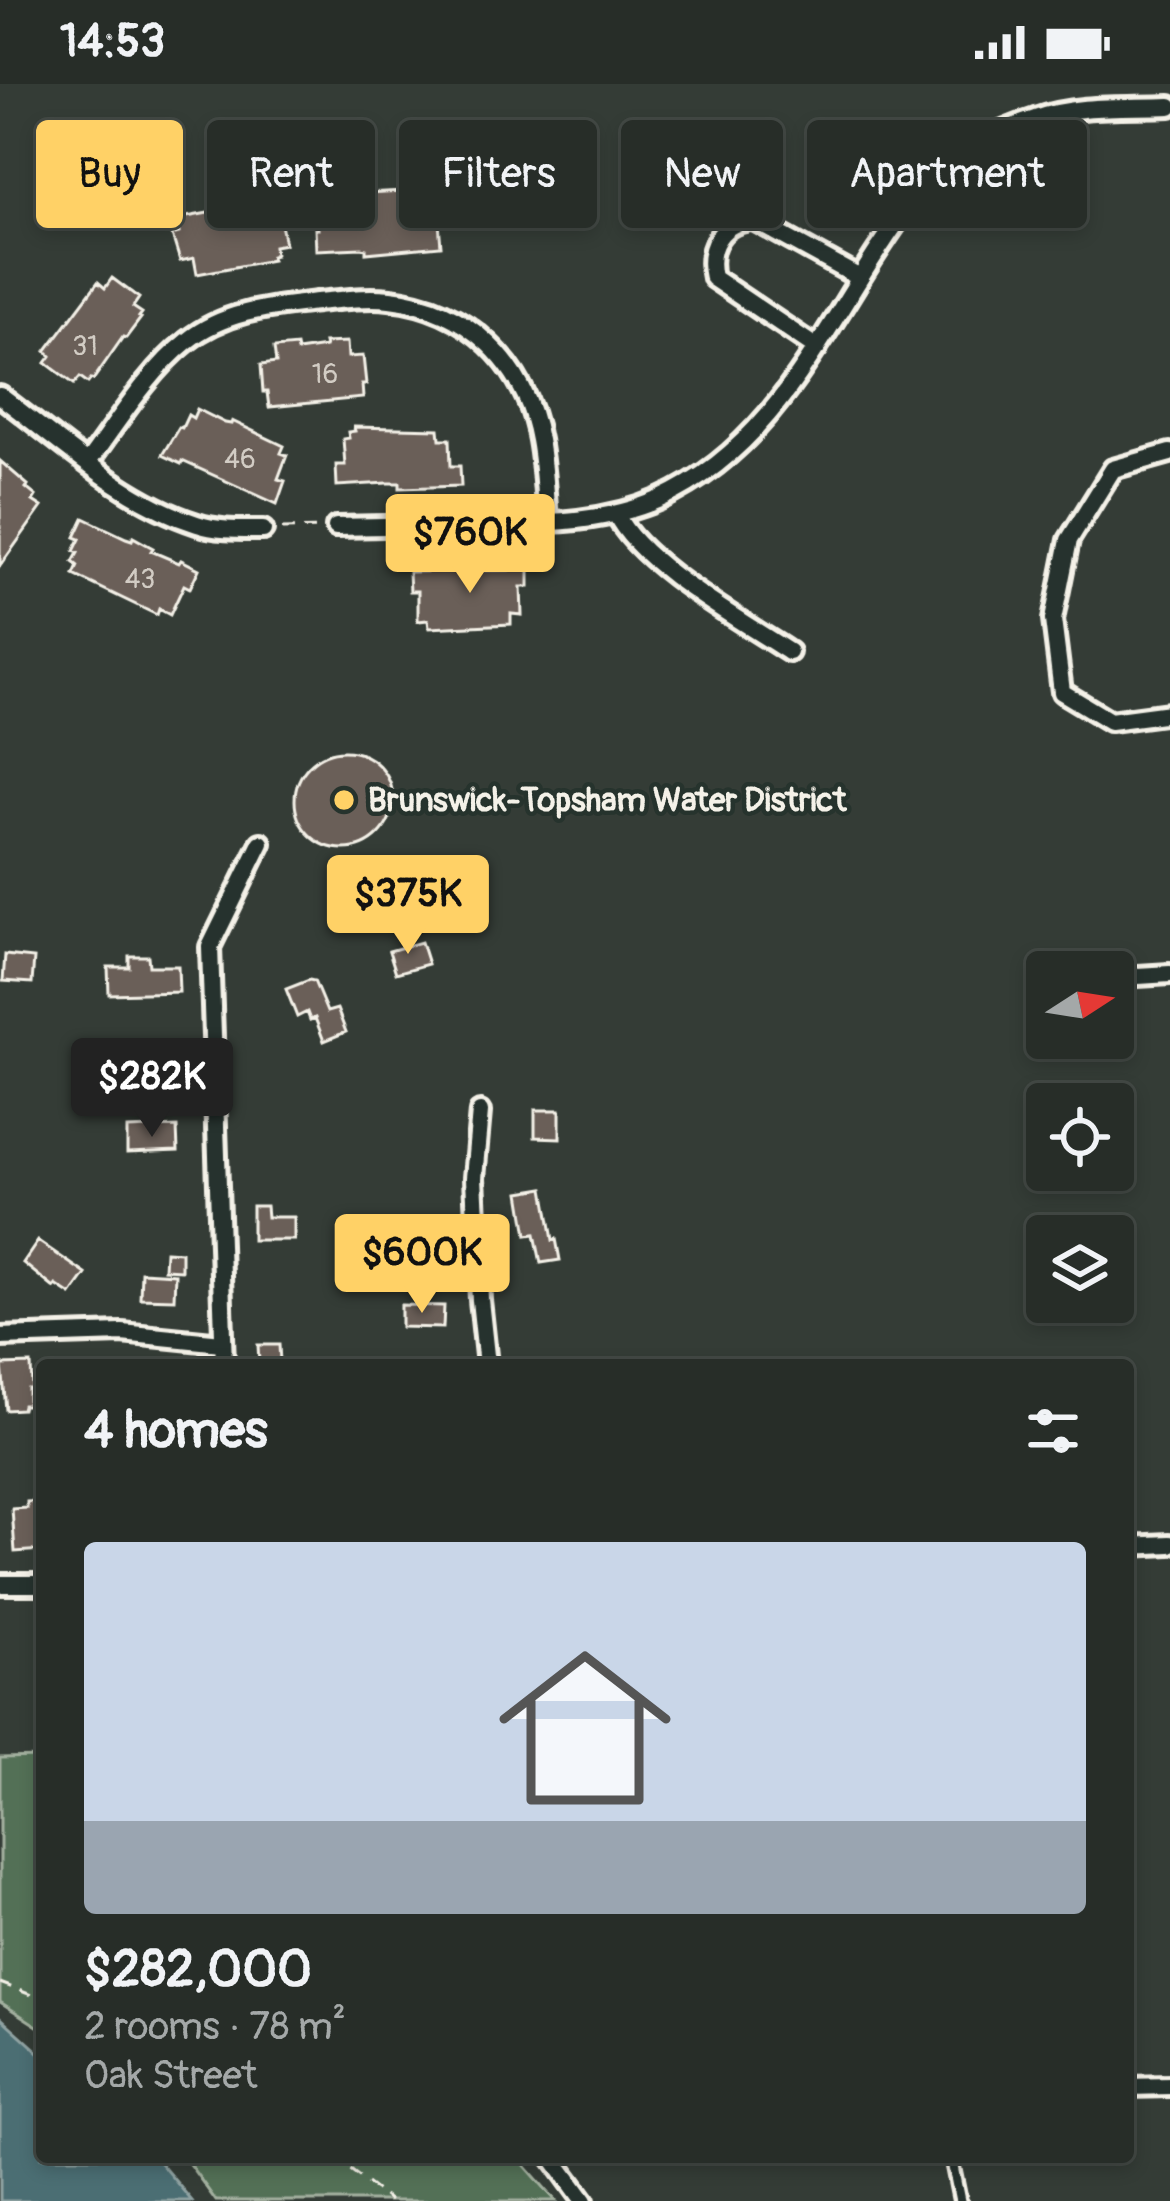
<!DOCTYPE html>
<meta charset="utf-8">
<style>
body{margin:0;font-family:Pangolin,sans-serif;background:#2f3530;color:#f1f3f6;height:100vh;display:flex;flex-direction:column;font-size:45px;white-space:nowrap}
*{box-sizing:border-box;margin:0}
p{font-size:39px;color:#a4a8a8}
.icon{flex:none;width:66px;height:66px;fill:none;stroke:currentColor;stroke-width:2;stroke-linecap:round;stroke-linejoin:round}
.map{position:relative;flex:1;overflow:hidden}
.drawer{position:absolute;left:36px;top:1275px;width:1098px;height:804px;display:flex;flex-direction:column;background:#272d28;border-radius:12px;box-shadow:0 6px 18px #0003,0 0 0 3px #434945}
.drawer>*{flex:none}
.top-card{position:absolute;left:36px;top:36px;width:1098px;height:108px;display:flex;gap:24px}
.needle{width:78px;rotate:78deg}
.tools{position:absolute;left:1026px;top:867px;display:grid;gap:24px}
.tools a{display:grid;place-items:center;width:108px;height:108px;border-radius:12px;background:#272d28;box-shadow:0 6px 18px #0003,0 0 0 3px #434945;font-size:60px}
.price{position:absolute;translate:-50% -102px;padding:0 27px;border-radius:12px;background:#ffd166;color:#111;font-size:39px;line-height:78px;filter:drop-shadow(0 3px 6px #0008)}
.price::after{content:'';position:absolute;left:50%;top:72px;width:36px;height:27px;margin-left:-18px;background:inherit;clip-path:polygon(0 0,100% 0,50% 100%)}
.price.current{background:#222;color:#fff}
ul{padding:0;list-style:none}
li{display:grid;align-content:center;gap:24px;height:636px;padding:0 48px}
li span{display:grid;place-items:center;height:372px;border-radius:12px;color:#555}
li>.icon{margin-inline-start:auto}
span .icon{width:216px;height:216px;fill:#fffc;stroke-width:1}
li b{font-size:51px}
h2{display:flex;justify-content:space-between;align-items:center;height:144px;padding:0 48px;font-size:51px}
.tag{padding:0 42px;border-radius:12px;background:#272d28;box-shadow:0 6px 18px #0003,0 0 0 3px #434945;font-size:42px;line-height:108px}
.tag.current{background:#ffd166;color:#111}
.status{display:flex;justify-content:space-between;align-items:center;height:84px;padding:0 60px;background:#272d28;direction:ltr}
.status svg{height:33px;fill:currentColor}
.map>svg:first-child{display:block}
</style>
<div class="status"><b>14:53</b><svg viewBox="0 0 49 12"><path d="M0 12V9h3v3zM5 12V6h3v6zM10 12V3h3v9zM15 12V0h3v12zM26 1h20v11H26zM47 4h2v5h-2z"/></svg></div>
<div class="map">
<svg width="1170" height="2117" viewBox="0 0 1170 2117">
<rect width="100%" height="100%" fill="#343c36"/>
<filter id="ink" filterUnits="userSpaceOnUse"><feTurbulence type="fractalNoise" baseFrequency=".00833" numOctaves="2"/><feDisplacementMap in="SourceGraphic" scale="24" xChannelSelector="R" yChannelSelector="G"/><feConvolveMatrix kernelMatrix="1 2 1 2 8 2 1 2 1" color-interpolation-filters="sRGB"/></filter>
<g filter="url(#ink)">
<path fill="#526f56" stroke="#a3b09f" stroke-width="3" d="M42 1673V1945L0 1918V1674Z
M184 2073H512L520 2076 556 2117H216Z"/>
<path fill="#4c6e73" stroke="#8fa2a2" stroke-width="3" d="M0 1933 42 1971V2073H155L192 2117H0Z"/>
<path fill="#6b5f59" stroke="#f4f1e8" stroke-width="3" d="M423 106 424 114H428L430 140 439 139 441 162 366 169V165L362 164 316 166 315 145H318L317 133H324L323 119H328L327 111Z
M267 118 269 128 278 126 285 160 274 162 275 171 271 172 272 176 197 190 194 174 180 177 172 151 179 149 176 135Z
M112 194 139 214 133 223 142 229 139 233 141 234 126 254 123 253 93 296 91 295 88 299 80 293 74 300 46 279 51 272 46 267 98 198 105 204Z
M347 258 348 273 363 272 366 300H362L363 314 269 323 267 308H263L261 281 276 279 274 264 296 262 297 267 325 263 324 259Z
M197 325 225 339 231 340 232 337 284 362 281 369 287 371 278 395 285 397 277 420 182 377 181 380 162 371 179 343 182 344 188 331 193 334Z
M354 343 439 345 440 355H450L451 382H460L461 402 400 404V399H388L337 402 336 381H345L343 355 349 354 348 348 355 347Z
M0 377 28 401 26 404 36 412 33 417 42 423 0 482Z
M84 434 126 454 132 456 133 453 153 464 151 467 179 479 181 476 199 485 190 504 184 501 170 531 159 525 157 531 74 491 78 482 73 478 78 469 74 467 80 455 75 453Z
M507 481 529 482V503H521L522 531 511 530V540L429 544 428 536 418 537V507H410L409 488 508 486Z
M295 716a49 49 0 1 1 98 0a49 49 0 1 1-98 0Z
M421 858 428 880 396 889 389 867Z
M5 871 34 874 32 899 3 897Z
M129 872H148L149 882H178L179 908 109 910 108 883H129Z
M309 896 314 897 327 928 337 925 346 948 324 957 315 934 310 936 307 928 297 933 286 905Z
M535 1026H560V1054L535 1053Z
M177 1043 178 1067 127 1069V1045Z
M544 1104 553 1156 556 1155 560 1176 541 1179 535 1150 527 1151 520 1108Z
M252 1122H266L267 1133H294V1156H252Z
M38 1157 86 1190 71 1211 56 1201 54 1204 23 1179Z
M165 1167 181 1168V1186L164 1185Z
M141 1188 175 1190 174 1215 140 1214Z
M401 1221 444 1222 443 1244 401 1243Z
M258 1261H279L280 1278 259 1279Z
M31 1280 32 1305H28V1321H23L22 1325 6 1326 2 1281Z
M42 1417V1466L15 1468 12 1425 27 1424V1418Z"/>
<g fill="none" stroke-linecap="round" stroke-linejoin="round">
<defs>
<path id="service" d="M951 2073 960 2117"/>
<path id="minor" d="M817 264 713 194C706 163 721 137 754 136L860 194
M0 312C62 358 122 416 197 440 218 447 241 446 263 446
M1170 369 1113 385 1069 456 1053 536 1062 608 1110 637 1170 629
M88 378C117 339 149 287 187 257 224 227 271 223 317 218 342 216 366 212 390 215 467 223 526 280 539 356 544 383 545 411 547 439
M616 430C639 480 741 536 789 568
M336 443C384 442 433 441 481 440 542 439 603 440 660 415 768 366 817 259 878 166 897 138 915 110 939 87 965 63 1001 46 1035 35 1077 20 1126 24 1170 22
M1138 892 1170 890
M480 1028 474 1094 480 1216 487 1281
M0 1253 122 1249 222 1259
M224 1281 210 863 261 759
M1128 1462 1170 1460
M0 1500H42
M1128 2003 1170 2002
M552 2073 584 2117"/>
</defs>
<use href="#service" stroke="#f4f1e8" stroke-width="18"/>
<use href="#minor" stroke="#f4f1e8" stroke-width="26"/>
<path stroke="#f4f1e8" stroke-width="3" stroke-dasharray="12 9" stroke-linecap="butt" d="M282 445 321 444
M0 1899 42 1915
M334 2073 390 2117"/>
<use href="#service" stroke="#26332d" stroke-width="9"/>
<use href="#minor" stroke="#26332d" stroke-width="16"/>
</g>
</g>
<circle fill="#ffd166" stroke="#26332d" stroke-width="4.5" cx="344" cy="716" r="12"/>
<g text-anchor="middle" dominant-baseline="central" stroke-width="9" stroke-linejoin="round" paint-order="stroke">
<g font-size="27" fill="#d2ccc4">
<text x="85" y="262">31</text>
<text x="325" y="290">16</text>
<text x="240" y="375">46</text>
<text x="140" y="495">43</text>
</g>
<g font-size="33" font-weight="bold" fill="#f4f1e8" stroke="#26332d" text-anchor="start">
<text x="368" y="716">Brunswick-Topsham Water District</text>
</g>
</g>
</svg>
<div class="tools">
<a><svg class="needle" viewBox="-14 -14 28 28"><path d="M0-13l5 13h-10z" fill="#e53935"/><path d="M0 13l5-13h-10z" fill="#a4a8a8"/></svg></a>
<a><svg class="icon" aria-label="locate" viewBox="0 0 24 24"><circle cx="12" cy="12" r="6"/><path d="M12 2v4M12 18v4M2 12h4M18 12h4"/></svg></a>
<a><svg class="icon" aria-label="layers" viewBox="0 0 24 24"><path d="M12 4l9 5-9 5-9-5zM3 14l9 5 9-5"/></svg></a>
</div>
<b class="price" style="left:470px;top:512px">$760K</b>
<b class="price" style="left:408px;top:873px">$375K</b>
<b class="price current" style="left:152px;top:1056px">$282K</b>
<b class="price" style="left:422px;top:1232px">$600K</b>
<div class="top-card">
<a class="tag current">Buy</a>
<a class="tag">Rent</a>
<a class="tag">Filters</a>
<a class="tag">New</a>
<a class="tag">Apartment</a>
</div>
<section class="drawer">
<h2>4 homes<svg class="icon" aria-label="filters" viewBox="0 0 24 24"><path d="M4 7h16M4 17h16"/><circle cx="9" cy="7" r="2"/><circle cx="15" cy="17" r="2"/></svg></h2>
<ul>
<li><span style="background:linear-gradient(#c9d6e8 75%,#9aa5b1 0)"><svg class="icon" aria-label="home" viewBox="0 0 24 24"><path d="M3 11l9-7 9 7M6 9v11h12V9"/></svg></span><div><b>$282,000</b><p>2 rooms · 78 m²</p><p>Oak Street</p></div></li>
</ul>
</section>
</div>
